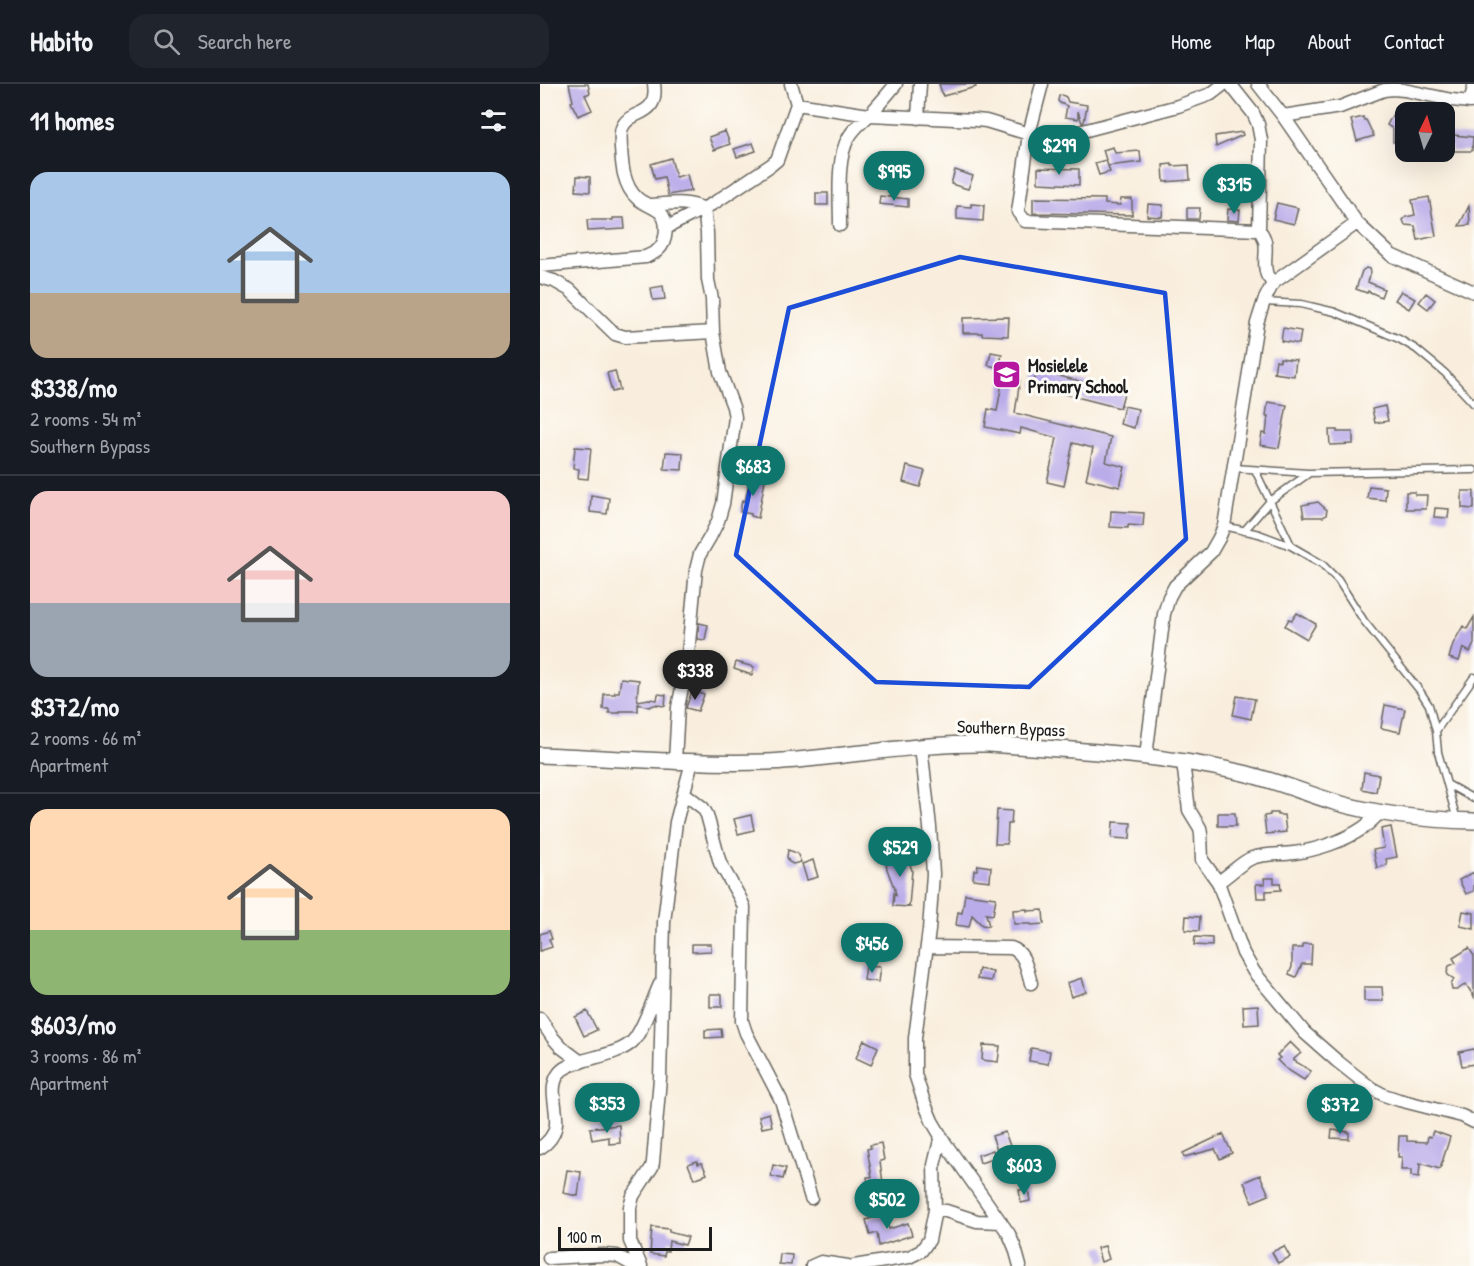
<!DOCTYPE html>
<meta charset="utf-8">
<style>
body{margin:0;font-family:"Patrick Hand",sans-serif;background:#20242c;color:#f1f3f6;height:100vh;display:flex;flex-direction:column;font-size:22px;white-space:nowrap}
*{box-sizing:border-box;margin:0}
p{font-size:20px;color:#9ea1a6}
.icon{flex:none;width:33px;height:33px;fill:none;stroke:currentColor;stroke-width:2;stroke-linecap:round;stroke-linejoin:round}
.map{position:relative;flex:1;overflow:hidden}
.side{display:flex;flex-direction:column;background:#171b24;width:540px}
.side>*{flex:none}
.needle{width:39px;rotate:5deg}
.buttons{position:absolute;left:855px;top:18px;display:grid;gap:12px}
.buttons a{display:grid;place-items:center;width:60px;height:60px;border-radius:12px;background:#171b24;box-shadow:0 6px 24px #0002;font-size:30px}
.scale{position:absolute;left:18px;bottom:15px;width:154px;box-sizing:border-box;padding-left:6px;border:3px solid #1c1c1c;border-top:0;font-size:16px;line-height:21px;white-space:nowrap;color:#1c1c1c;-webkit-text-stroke:4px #fdfcf7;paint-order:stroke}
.price{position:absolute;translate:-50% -51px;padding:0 14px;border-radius:21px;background:#0f766e;color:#fff;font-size:20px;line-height:39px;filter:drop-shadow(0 2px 3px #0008)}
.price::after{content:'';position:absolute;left:50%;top:36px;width:18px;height:14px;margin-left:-9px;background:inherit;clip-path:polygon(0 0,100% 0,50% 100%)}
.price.selected{background:#222;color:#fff}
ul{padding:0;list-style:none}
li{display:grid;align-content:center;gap:12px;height:318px;padding:0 30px}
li+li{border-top:2px solid #363941}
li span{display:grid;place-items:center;height:186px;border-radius:18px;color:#555}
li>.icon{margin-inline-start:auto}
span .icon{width:108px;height:108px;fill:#fffc;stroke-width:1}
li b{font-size:26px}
h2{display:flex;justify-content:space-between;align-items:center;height:72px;padding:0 30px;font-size:26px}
header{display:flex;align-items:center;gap:36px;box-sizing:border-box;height:84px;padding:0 30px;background:#171b24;border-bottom:2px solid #363941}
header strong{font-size:28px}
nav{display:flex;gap:33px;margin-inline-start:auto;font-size:21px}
.search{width:420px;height:54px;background:#20242c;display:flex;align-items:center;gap:15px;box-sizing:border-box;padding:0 21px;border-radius:18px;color:#9ea1a6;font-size:22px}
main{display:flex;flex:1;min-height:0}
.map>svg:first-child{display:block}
</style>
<header>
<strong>Habito</strong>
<div class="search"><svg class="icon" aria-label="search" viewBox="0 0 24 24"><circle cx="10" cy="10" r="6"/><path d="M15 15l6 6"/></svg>Search here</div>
<nav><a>Home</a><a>Map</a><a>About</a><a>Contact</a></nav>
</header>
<main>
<section class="side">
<h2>11 homes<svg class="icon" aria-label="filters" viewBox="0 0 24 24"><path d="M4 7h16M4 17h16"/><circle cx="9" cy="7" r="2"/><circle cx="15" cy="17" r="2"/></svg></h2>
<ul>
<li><span style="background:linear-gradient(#a9c7e8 65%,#b9a48a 0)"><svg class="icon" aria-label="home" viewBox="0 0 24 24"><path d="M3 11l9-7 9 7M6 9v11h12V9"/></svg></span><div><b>$338/mo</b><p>2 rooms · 54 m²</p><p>Southern Bypass</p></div></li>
<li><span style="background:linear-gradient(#f6c9c9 60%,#9aa5b1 0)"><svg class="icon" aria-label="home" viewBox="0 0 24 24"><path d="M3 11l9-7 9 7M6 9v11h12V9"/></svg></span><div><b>$372/mo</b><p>2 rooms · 66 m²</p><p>Apartment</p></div></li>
<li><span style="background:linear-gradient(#ffd9b3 65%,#8fb573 0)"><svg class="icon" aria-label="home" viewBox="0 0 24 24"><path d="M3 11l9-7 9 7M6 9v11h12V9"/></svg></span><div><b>$603/mo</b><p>3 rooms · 86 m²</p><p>Apartment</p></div></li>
</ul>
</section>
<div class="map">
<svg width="934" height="1182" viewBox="0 0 934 1182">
<rect width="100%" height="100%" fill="#fdfcf7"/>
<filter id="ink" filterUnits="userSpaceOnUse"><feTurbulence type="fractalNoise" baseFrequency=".0167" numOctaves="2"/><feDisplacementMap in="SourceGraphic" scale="12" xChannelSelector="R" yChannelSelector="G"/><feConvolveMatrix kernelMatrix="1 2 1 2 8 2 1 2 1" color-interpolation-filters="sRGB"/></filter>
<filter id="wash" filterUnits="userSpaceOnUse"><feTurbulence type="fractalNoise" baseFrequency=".008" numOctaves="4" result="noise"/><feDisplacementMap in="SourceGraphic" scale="24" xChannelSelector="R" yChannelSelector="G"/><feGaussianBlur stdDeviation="1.35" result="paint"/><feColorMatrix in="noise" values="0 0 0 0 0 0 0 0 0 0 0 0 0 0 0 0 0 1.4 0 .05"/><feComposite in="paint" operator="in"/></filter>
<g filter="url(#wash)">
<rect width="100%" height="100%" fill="#f9eedd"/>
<g id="blocks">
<path fill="#baabe9" d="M29 0H48L50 9 45 11 52 26 38 32 31 18 33 17Z
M399 0H435L436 3 403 12Z
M522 11 526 13 528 18 547 21 544 38 542 39 538 27V35L525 33 527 22 520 19 518 17 519 12Z
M854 28 866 34V59L853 58V45L847 41Z
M823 33 824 36H826L834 52 817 57 811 36Z
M185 47 190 60 174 66 169 53Z
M702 48 703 51 676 63 675 52Z
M904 50 933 53 932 67H911V62H904Z
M213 59 216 67 197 73 194 65Z
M573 63 575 69 600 67 601 78 568 82 563 66Z
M131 74 136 93 147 90 151 107 128 111 124 93 115 95 111 80Z
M566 76 570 88 559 91 555 79Z
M632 80V82L649 81 650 96 624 98 623 81Z
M498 84 539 85V101L498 99Z
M415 86 433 92 428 105 411 100Z
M37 92 50 93V108L36 107Z
M276 109H288V121H276Z
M340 112 368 115V123L339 120Z
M889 113 896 152 878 156 875 142 865 141 863 136 866 133 875 131 872 116Z
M493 114 565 115V120L580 121 581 115H592V131L493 129Z
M737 119 758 124 754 140 733 135Z
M431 120 444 121 443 137 417 135V122L431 123Z
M608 120 623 121 622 133 607 132Z
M929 122 930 141 919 142Z
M647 124H660L659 135H647Z
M688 125 700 126 699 137 687 136Z
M73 134H84L85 145 48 147 47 136H73Z
M826 184 830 185 831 188 828 198 844 205 841 213 828 207 827 209 816 205 822 187Z
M123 202 125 215 113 216 111 204Z
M861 207 875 215 869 225 855 216Z
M886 209 895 216 888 225 879 218Z
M469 233 468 252 442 251V249H423V234Z
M743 244 761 247 759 260 741 257Z
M451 268 462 270 459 284 448 281Z
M740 274 756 276 754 292 734 289 736 276 740 277Z
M497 286 584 309 580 324 493 302Z
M75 287 80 306 72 308 67 289Z
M463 293 480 296 475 329 571 353 566 378 585 383 580 403 546 395 553 364 533 359 524 402 507 398 517 354 481 344 480 350 445 343 448 325 457 327Z
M728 318 747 321 739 364 720 361 722 349 726 350 728 332H726Z
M584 322 598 325 594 344 580 340Z
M845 322 848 337 835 339 832 325Z
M789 346H797V348H813V360L790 361Z
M35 363 51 364 48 395 38 394 39 385 33 384Z
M126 368 143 369 142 386 124 385Z
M367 382 385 387 380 403 363 398Z
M210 393 225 396 218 434 211 432V430L200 428 202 416 205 417Z
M829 402 846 404 845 416 827 414Z
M922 407H934V425L922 424Z
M866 408H875V411H887L886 425H866Z
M51 411 69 414 67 430 50 428Z
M778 418 787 426 786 431 783 433H764L762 421Z
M895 424 909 425 908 434 894 433Z
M571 427 604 429 603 442 588 441V444L570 443Z
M757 529 776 540 767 555 745 542 749 535 752 536Z
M934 533V560L930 568 923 564 919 577 909 574 913 560 923 542 927 545Z
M159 539 168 541 165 556 158 555Z
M196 578 214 583 212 591 194 585Z
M81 594 99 596 97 612 98 617 109 615 117 616 118 610 126 611 125 622 117 621V620L109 623 98 620V627H80V629H69V625H63L64 610H75V608H79Z
M152 607 164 611 158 627 146 624Z
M697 612 715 615 711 635 693 631Z
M845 621 865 625 860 648 841 644Z
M824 688 839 691 836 708 822 705Z
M457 726 472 727 471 740H468L467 760H455Z
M678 729H695L696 742H678Z
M730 729H738V731H744L746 748 726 750 724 732 730 731Z
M211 731 214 746 198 750 194 735Z
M573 738 591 739 590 755 572 754Z
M851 743 857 773 846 775 847 781 837 784 833 766 844 764 841 745Z
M248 766 257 769 261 778 253 780 249 778 247 773Z
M356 768 358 771 366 769 372 786 369 822 370 823 353 822 354 809 356 811 354 801H353L347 785 345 771Z
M273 776 278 793 267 796 262 780Z
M438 781 451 783 450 797 433 795 434 786H437Z
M934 788V807L926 810 919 796Z
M724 794H734V799H740L741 806 726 807V814H717L716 800H725Z
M425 810 456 814 453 831 446 830 449 842 442 841 432 831 429 843 416 841 418 828 422 829Z
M487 825V827L503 826 504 840 491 841V840H474L473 826Z
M923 827 934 829V845L920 842Z
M646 832 660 833 659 847 645 846Z
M9 847 12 855H9L12 863 0 867V850Z
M655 853 672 854V862L654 861Z
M152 860H171V867L152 868Z
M763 860H772L771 880H762L756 893 749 890 752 883V864H763Z
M929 864 934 872V913L926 900 917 906H912L911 901 914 895 908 891 907 888 909 882 916 879 913 874Z
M326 882 340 883 338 898 324 896Z
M439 885 453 888 451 897 437 895Z
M542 894 546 908 531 913 527 899Z
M824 903H842L843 917H824Z
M170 910H182V923H170Z
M718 921 719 940 704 941 703 922Z
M47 927 57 946 44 952 35 933Z
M181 945 182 953 165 954V946Z
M324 956 338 963 331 981 316 974Z
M750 958 761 969 753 976 771 987 764 996 745 984 737 976 740 974 737 971Z
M443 961 460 962 458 978 442 976Z
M491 964 510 967 508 980 489 977Z
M934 965V980L922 982 919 968Z
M71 1010 85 1012 83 1028 69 1026Z
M229 1029 232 1042 222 1044 219 1032Z
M79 1041 80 1059 69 1060V1053L52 1056 50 1044Z
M792 1046 809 1048V1055L791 1054Z
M893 1047 910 1053 900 1085 880 1079 879 1093 871 1092V1086H861L862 1073H858L859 1052H867V1057L887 1058 888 1052 891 1053Z
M465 1048 470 1062 457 1066 452 1052Z
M683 1050 692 1069 680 1075 675 1065 644 1073 643 1069Z
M341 1059 344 1076 340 1077 343 1099 328 1101 327 1093H332L327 1065 331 1064 330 1061Z
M453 1066 456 1074 440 1079 438 1071Z
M157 1077 158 1080 162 1079 167 1090 154 1095 148 1080Z
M233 1081 246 1084 243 1095 231 1092Z
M27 1086 41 1088 38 1112 23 1109Z
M720 1091 729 1111 712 1118 704 1098Z
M488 1105 490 1117 481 1119 479 1106Z
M344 1130 349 1145 368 1139 372 1151 339 1162 337 1149 330 1151 326 1136Z
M112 1143 129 1145V1148L148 1153 145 1161 129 1157 128 1167H125L124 1172 110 1170Z
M565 1162 569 1175 561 1178 557 1164Z
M744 1162 750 1173 738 1179 732 1168Z
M240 1170 252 1171 251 1181 239 1180Z"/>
</g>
</g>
<g filter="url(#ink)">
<use href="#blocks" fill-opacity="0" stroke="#696660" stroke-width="1.5"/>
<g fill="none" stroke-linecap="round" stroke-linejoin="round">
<defs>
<path id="service" d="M724 218 761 220 795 228 859 255 876 265 905 289 934 320
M694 384 768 389 934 386
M715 386 751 461
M684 442 719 450 751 462 782 480 798 496 824 537 880 607 889 621 896 647
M704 447 730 417 768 390
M907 700 934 715
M917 736 898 668 896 647 934 593"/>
<path id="minor" d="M502 0 489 50 478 128 485 137 719 146
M690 0 713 29 718 40 721 56 719 146C732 160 721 176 727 191 728 194 731 196 733 199
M718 0 743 32 817 139 851 171 934 208
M257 20 329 31 436 36 446 37 489 50 509 53 524 52 638 22 671 10 684 0
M743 32 800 23 844 6 853 5 864 6 912 16 930 18 934 3
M378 34 380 0
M111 121C129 120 147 116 164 125L167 149 168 196 172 215 173 248 180 288 193 323 195 333 183 420 178 437 170 453 160 470 156 486 147 580 138 623 135 677
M300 141C300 116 296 73 309 53 314 44 321 39 328 32 338 22 347 11 356 0
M126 144 174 119 231 81 237 76 257 20 251 0
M0 182 106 173C109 171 115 169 118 166 127 158 129 137 120 128 113 122 103 120 97 114 90 108 86 98 84 90 82 82 79 50 82 44 90 24 119 35 114 0
M0 193 14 197 30 206 75 250 85 253 173 248
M381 662 390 743 393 790 389 846 375 954V990L384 1018 392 1037 405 1059 469 1150 475 1164 480 1182
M606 672 624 530 629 513 635 502 671 468 679 454 684 442 717 239 724 217 733 199 817 139
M643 678 649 726 660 744 661 750 662 776 678 798 703 869 714 888 765 949 797 977 831 1004 844 1011 859 1016 922 1032 934 1038
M144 709 163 724 167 731 180 779 200 814 204 823 202 937 206 949 241 1016 271 1114
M678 798C690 791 701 778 712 774 726 769 740 771 754 769 777 766 804 757 823 744 830 739 835 733 841 728
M387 863 471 864C485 868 487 886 491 899
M0 935 13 954 21 963 41 978
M0 1064C34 1042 1 1011 20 988 32 974 75 974 92 958 103 947 113 915 120 900
M395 1126 406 1127 437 1137 461 1138
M9 1174 64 1171 77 1172 95 1182
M101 1182 90 1157V1123L93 1112 112 1083 113 1078 120 994 124 838 136 738 152 678
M272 1182 281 1178 308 1182
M314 1182 369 1173 381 1167 389 1156 395 1126 394 1081 401 1052"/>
<path id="tertiary" d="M0 671C76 674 152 680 227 678 259 677 291 672 322 669 365 664 407 659 449 660 533 666 617 670 699 688 731 695 762 708 794 718 839 731 888 736 934 737"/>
</defs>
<use href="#service" stroke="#696660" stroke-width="9"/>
<use href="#minor" stroke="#696660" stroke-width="15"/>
<use href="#tertiary" stroke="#696660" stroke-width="18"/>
<use href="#service" stroke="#fff" stroke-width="6"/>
<use href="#minor" stroke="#fff" stroke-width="12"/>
<use href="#tertiary" stroke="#fff" stroke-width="15"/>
</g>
</g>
<path fill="none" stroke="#1d4ed8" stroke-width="4.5" stroke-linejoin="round" d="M420 173 625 209 646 455 489 603 336 598 196 471 249 224Z"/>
<defs>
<symbol id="school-square" viewBox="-11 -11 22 22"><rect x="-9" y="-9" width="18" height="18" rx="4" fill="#b5179e" stroke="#fdfcf7"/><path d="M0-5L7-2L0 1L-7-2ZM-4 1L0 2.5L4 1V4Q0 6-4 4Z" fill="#fff"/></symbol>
</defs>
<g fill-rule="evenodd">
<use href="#school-square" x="450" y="274" width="33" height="33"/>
</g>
<g text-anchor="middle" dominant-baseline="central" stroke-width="6" stroke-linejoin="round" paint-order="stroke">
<g font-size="18" font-weight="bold" fill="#1c1c1c" stroke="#fdfcf7" text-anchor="start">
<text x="488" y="281">Mosielele<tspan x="488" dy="21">Primary School</tspan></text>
</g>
<g font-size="18" fill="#1c1c1c" stroke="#fdfcf7">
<text transform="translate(471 644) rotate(2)">Southern Bypass</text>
</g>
</g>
</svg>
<div class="buttons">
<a><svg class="needle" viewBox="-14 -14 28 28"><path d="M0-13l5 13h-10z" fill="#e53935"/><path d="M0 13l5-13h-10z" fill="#9ea1a6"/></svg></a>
</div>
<div class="scale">100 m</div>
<b class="price" style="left:519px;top:92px">$299</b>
<b class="price" style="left:354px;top:118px">$995</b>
<b class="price" style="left:694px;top:131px">$315</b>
<b class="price" style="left:213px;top:413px">$683</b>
<b class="price selected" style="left:155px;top:617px">$338</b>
<b class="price" style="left:360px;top:794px">$529</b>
<b class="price" style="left:332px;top:890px">$456</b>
<b class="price" style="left:67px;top:1050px">$353</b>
<b class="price" style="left:800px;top:1051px">$372</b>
<b class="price" style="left:484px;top:1112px">$603</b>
<b class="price" style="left:347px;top:1146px">$502</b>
</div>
</main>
